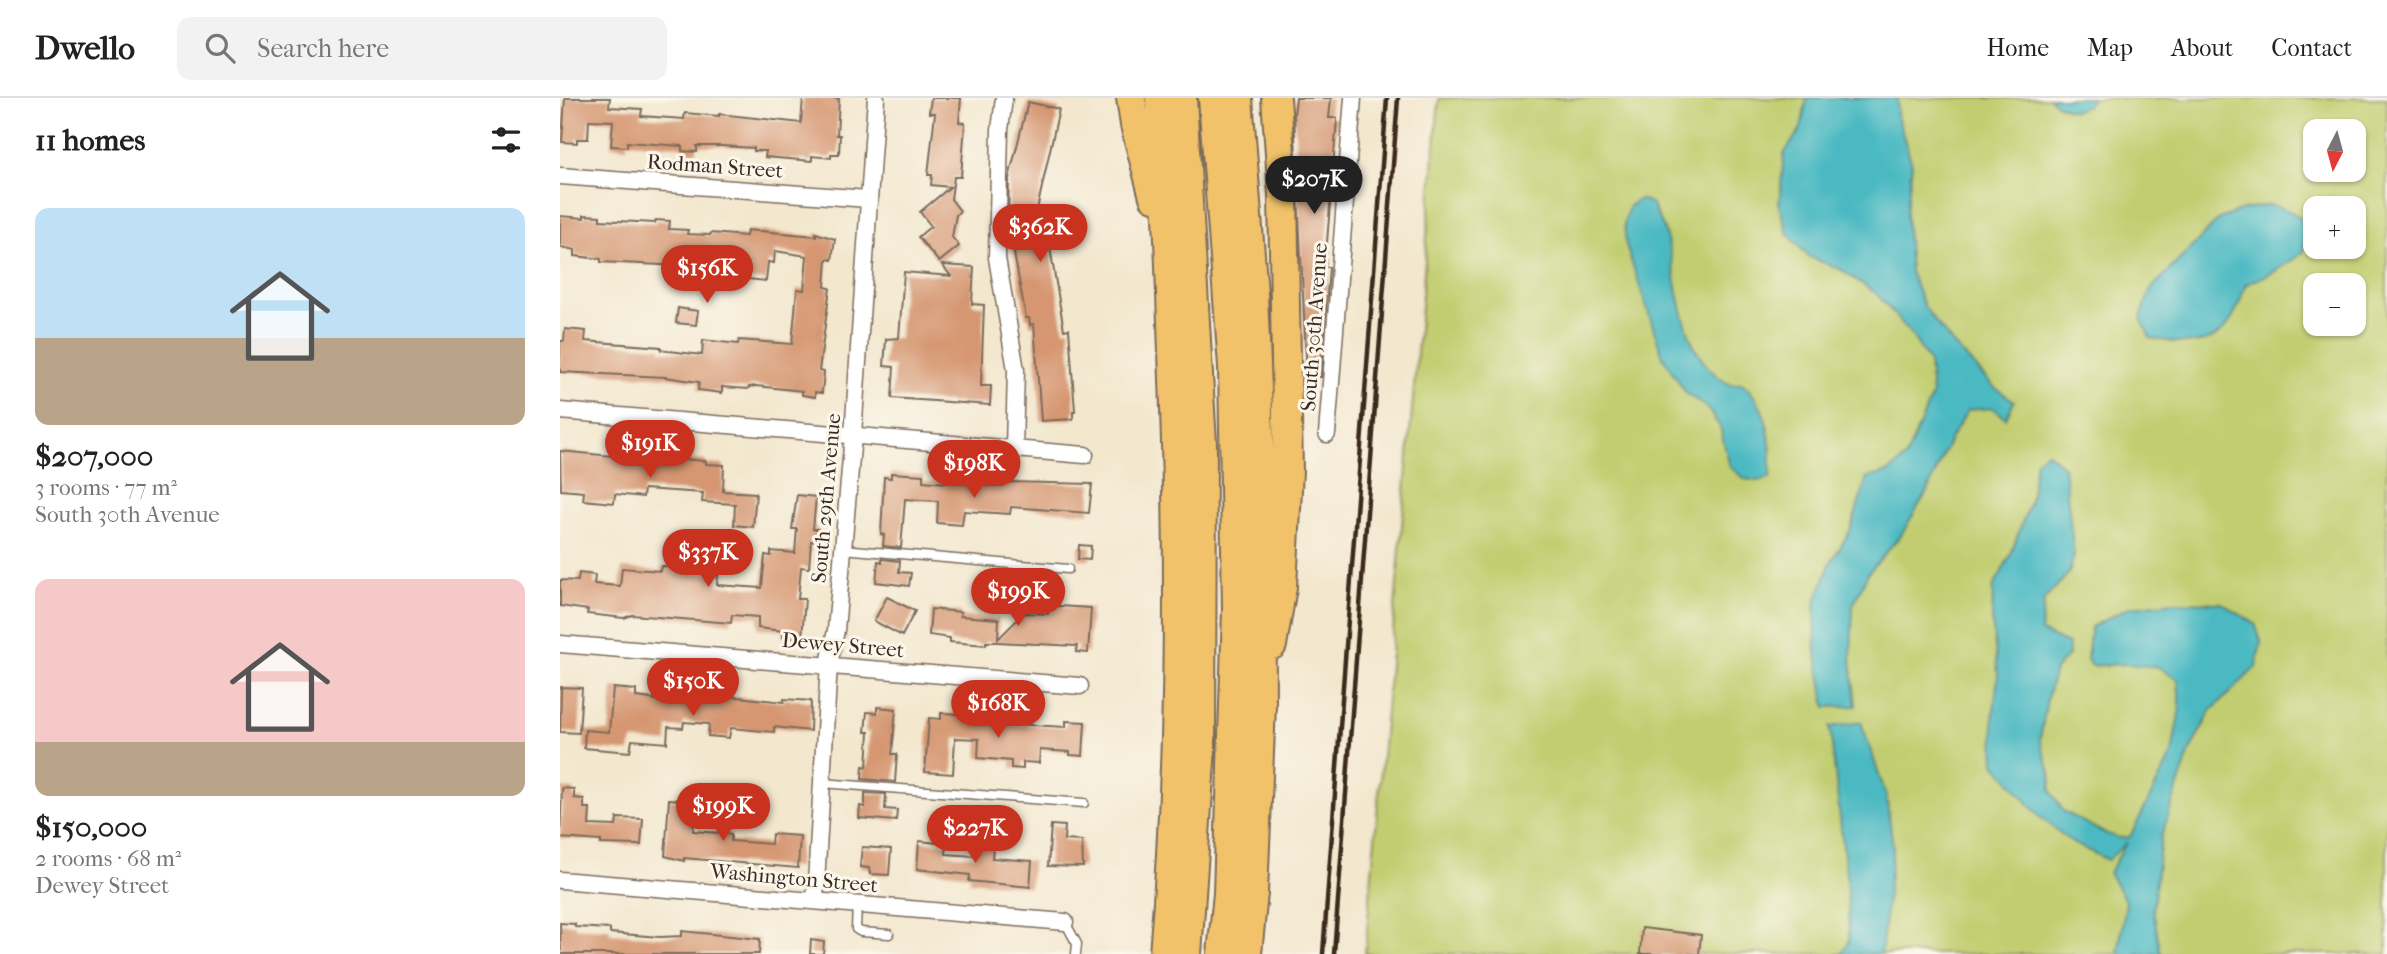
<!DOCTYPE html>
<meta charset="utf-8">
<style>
body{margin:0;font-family:"IM FELL French Canon",serif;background:#f2f2f2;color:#222;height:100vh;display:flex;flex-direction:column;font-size:26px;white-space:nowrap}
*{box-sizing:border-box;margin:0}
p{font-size:23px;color:#767676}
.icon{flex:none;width:38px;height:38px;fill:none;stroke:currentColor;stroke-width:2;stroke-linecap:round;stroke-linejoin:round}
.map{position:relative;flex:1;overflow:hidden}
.details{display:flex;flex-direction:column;background:#fff;width:560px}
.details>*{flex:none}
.needle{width:46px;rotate:186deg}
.fabs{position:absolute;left:1743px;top:21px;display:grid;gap:14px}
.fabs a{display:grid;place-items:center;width:63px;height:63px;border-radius:14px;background:#fff;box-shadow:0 2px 5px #0004;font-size:35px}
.price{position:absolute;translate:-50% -60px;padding:0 16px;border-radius:24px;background:#c8321e;color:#fff;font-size:23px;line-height:46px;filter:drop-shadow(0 2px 4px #0008)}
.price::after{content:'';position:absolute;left:50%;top:42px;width:21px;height:16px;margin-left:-10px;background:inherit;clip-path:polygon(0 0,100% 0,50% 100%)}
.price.active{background:#222;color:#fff}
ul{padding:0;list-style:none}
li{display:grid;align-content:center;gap:14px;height:371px;padding:0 35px}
li span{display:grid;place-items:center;height:217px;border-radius:14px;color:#555}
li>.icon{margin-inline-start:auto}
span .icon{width:126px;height:126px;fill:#fffc;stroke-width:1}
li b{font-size:30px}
h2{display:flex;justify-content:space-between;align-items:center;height:84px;padding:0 35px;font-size:30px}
header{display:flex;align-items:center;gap:42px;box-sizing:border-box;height:98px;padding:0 35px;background:#fff;border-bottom:2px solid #e0e0e0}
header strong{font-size:33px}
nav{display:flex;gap:38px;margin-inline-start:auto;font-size:24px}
.search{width:490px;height:63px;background:#f2f2f2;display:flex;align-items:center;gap:18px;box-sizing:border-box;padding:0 24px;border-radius:14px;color:#767676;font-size:26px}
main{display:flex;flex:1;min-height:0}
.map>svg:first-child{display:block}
</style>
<header>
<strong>Dwello</strong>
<div class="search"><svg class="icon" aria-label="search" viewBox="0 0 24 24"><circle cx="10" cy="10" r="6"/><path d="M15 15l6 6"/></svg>Search here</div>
<nav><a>Home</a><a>Map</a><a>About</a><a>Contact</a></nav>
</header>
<main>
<section class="details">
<h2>11 homes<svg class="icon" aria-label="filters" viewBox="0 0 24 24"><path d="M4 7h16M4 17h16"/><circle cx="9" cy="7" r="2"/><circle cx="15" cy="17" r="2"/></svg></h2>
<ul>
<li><span style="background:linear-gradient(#bfe0f5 60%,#b9a48a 0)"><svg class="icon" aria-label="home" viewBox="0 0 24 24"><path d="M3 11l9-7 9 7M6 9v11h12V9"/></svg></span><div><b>$207,000</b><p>3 rooms · 77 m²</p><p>South 30th Avenue</p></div></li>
<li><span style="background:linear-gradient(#f6c9c9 75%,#b9a48a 0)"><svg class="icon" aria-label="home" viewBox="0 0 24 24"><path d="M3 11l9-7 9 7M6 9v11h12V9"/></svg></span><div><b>$150,000</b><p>2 rooms · 68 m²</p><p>Dewey Street</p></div></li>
</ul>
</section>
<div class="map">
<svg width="1827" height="856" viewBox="0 0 1827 856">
<rect width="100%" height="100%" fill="#fbf7ec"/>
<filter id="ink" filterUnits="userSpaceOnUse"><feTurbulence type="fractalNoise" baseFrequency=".0143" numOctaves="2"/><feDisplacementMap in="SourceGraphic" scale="14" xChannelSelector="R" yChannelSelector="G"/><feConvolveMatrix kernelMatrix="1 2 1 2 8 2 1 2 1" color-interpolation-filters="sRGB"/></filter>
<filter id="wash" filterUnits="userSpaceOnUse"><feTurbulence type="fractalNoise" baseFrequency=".00686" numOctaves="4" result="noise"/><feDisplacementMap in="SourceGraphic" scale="28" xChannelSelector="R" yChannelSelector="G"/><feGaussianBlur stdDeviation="1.57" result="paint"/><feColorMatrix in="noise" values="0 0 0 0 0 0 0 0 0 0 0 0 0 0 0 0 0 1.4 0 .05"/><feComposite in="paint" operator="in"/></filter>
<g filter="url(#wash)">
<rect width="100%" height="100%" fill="#f3e7ce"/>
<path fill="#c1cd6f" stroke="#7e7c46" stroke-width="2" fill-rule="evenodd" d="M879 0H1827V856H805ZM1755 33H1794V72H1755ZM1755 110H1794V149H1755ZM1755 187H1794V226H1755Z"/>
<path fill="#4bb9c2" stroke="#437270" stroke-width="2" d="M1247 0H1337V18L1352 66 1346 115 1350 174 1365 210 1393 246 1434 289 1454 303 1446 320 1433 310 1408 312 1390 341 1368 392 1341 437 1308 475 1293 507 1291 560 1296 608 1266 609 1256 553 1255 506 1270 466 1290 433 1307 380 1329 374 1346 359 1372 297 1369 264 1351 236 1317 196 1280 171 1249 159 1228 136 1219 108 1224 56 1241 30Z
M1489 0H1532L1526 8 1514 13 1498 7Z
M1079 101 1091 105C1094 113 1100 121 1103 129 1122 182 1115 258 1171 287L1182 285C1209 308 1213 346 1210 380L1198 383 1185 381 1170 369 1160 329 1147 310 1126 295 1103 259 1066 147 1064 125 1069 108Z
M1709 107C1743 115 1749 121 1743 155L1715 173 1685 187C1669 245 1647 252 1590 240L1581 220 1590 192 1659 121 1682 112Z
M1487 354 1504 369 1514 457 1509 475 1484 502 1481 534 1508 546 1509 556 1495 572 1487 601 1480 642 1491 677V693L1503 713 1542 734 1559 740 1570 739 1612 656 1620 610 1618 582 1598 569 1564 566 1531 568 1527 561 1531 529 1570 509 1612 504 1662 505 1695 526 1701 543 1696 569 1650 614 1630 653 1601 739 1593 811 1601 856H1558L1566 804 1549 775 1567 744 1548 762 1514 746 1479 718 1435 665 1433 622 1438 576 1432 523 1433 490 1450 458 1470 403 1476 362Z
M1301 624 1326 697 1333 749 1321 856H1281L1289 844 1287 785 1270 629Z"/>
<g id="blocks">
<path fill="#d59671" d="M5 0H50L49 9 82 11 81 18 124 21 125 15 159 18V16L241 25 243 0H274L279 1 277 37H280L279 56H271V60L252 58V63L205 59 206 53H194V50L162 48H137V54L122 53V48L67 44V49L51 48 53 23 29 22 28 41H17V45L2 44Z
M371 0H401L399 24 405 25 401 79H394L391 101 400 113 396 117 392 139 399 148 379 164 358 139 371 128 360 114 390 89 371 87 372 77H368L375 15H369Z
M736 0H771L769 20H777L765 169H769L761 279H747L734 17Z
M468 4 499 11 478 107 476 127 486 126 504 232 509 231 515 313H513V321L481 323 474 226 470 227 469 220H466L448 123 449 80Z
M24 117 40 118V122L95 125 96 122 110 123 109 131 128 132 127 136 150 137 151 135 186 138 187 132 256 138V135L275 141 272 162 267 161 265 189 270 190 259 273 264 274 262 295 255 294V299L242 297V293L196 288 189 289 188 291 162 289V295L138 292 139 284 105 279 0 274V243H4L5 231 26 233 25 243 101 249V252L142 257 143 242 178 246 179 242 232 246 237 191 244 192 247 158 215 153 214 165 208 164 206 183 178 180 177 187 164 186V181H155L156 175 121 173 122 168 41 164V161L15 158V152L0 149V118L24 120Z
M382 167 414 169 412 206 424 207 421 288H431L430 307 332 300 334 269 324 268 326 241 339 240 344 174 391 178Z
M118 210 138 213 136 227 116 225Z
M0 353 62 359V357L146 363V366L164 367 163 393 196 395 193 429 174 427 175 406 142 404 143 395 84 391 83 399 55 396 54 405 23 402 24 394 1 392Z
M331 375 363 377V383L387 385 388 380 443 388 444 384 532 386 529 415 451 409 450 416 404 413 402 427 377 425 378 403 345 401 341 450 323 448 324 437 321 436 324 379 331 380Z
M237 397 256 399 253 431H258L257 443H251L249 470 241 469 238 501H245L242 540 223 539 224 533 198 530V519L172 517 171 525 72 517 64 520 27 516 28 512 0 508V482L18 483 19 475 35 477 34 486 60 488 62 470 100 473 101 468 118 469 117 473 158 476 157 487 202 490 205 457 211 458V453L235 455 237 431H232Z
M519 447 531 448 530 462 518 461Z
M322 461 340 463 339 474 351 475 349 488 316 484 318 463 322 464Z
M327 499 355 513 342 538 314 523Z
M499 508 531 510 528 555 516 554 517 548 438 544H426V547L390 544V540L369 537 371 511 401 514 400 518 439 521 438 541 464 515 488 516 489 509Z
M1 589 22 590 19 635 0 634Z
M53 590 76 592V599L101 602V600L116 601V597L151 600V596L224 604V601L251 603 250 633 214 629V634L171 630 169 640 148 638 149 626 124 624 123 630 108 629 107 645 72 642 70 654 24 650 25 632 49 634Z
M317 609 336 611 332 656H337L335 684 302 681 303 668 307 669 309 634H305L307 614 317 615Z
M381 615 438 618 437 625 506 629V623L525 624 523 658 510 657V654L480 652 479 665 463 664V671L451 670V663L418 660 419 641 395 640 393 676 365 674 369 620 381 621Z
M2 690 14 691V700L24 701V710H30L29 727 56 728 57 720 83 721 81 747 41 746V743L0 740Z
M305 695 326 696 325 711 337 712 336 723 299 720 300 708 305 709Z
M109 701 135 703 133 733 171 736V743L211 746 212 736 240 738 238 770 124 760V763L105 758Z
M491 727 505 728 504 742 522 743 523 769 488 768Z
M359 743 387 746 386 756 414 758 415 748 433 749 432 760 472 763 470 789 409 783 410 777 357 771Z
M302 749 331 751 329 777 310 776 309 770 300 769Z
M0 825 15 826V829L50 831V835L100 839 122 838V833L200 841 199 856H1Z
M1082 830 1141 837 1139 856H1080Z
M251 842 264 844 263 856H250Z"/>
</g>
</g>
<g filter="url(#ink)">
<use href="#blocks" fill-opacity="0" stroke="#7b6c5c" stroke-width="2"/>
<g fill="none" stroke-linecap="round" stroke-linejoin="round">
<defs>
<path id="lane" d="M283 451 508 471
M262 685 524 705
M297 806 296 831 301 834 329 836
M505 824 517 846 516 856"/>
<path id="street" d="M444 0 440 32 437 160 456 272 454 351
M0 78 308 101
M0 313 525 357
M767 336 793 0
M0 546 520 588
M0 782 505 824
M255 802 269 566 276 532 293 337 316 0"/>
<path id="highway" d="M571 0 575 27 594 99
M600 0C608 84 610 169 613 254 621 455 621 655 604 856
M622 0 642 346 641 649 627 856
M653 0 673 268 677 512 668 795 662 856
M678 0 693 196 700 362 701 608 693 795 687 856
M712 547 722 489 728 372 723 97 716 0"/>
</defs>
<use href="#lane" stroke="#7b6c5c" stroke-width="11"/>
<use href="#street" stroke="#7b6c5c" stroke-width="19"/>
<use href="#highway" stroke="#7b6c5c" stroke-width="32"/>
<use href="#lane" stroke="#fff" stroke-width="8"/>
<use href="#street" stroke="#fff" stroke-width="16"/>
<use href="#highway" stroke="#f2c26a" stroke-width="28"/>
<path stroke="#3b2a1e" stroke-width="4.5" d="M763 856 827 0
M774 856 838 0"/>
</g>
</g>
<g text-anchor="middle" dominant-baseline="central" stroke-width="6" stroke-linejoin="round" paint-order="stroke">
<g font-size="21" fill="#3b2a1e" stroke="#fbf7ec">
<text transform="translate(155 68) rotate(4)">Rodman Street</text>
<text transform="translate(754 229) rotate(-86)">South 30th Avenue</text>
<text transform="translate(266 400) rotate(-85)">South 29th Avenue</text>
<text transform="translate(283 547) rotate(5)">Dewey Street</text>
<text transform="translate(234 780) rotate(5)">Washington Street</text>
</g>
</g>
</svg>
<div class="fabs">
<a><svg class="needle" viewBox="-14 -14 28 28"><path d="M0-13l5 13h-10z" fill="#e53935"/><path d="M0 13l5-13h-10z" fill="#767676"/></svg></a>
<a>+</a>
<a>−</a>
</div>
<b class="price active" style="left:754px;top:118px">$207K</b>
<b class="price" style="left:480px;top:166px">$362K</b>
<b class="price" style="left:147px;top:207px">$156K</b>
<b class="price" style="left:90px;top:382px">$191K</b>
<b class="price" style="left:414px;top:402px">$198K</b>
<b class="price" style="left:148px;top:491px">$337K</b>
<b class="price" style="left:458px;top:530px">$199K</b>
<b class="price" style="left:133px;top:620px">$150K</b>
<b class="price" style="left:438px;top:642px">$168K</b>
<b class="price" style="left:163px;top:745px">$199K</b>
<b class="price" style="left:415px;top:767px">$227K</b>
</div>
</main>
